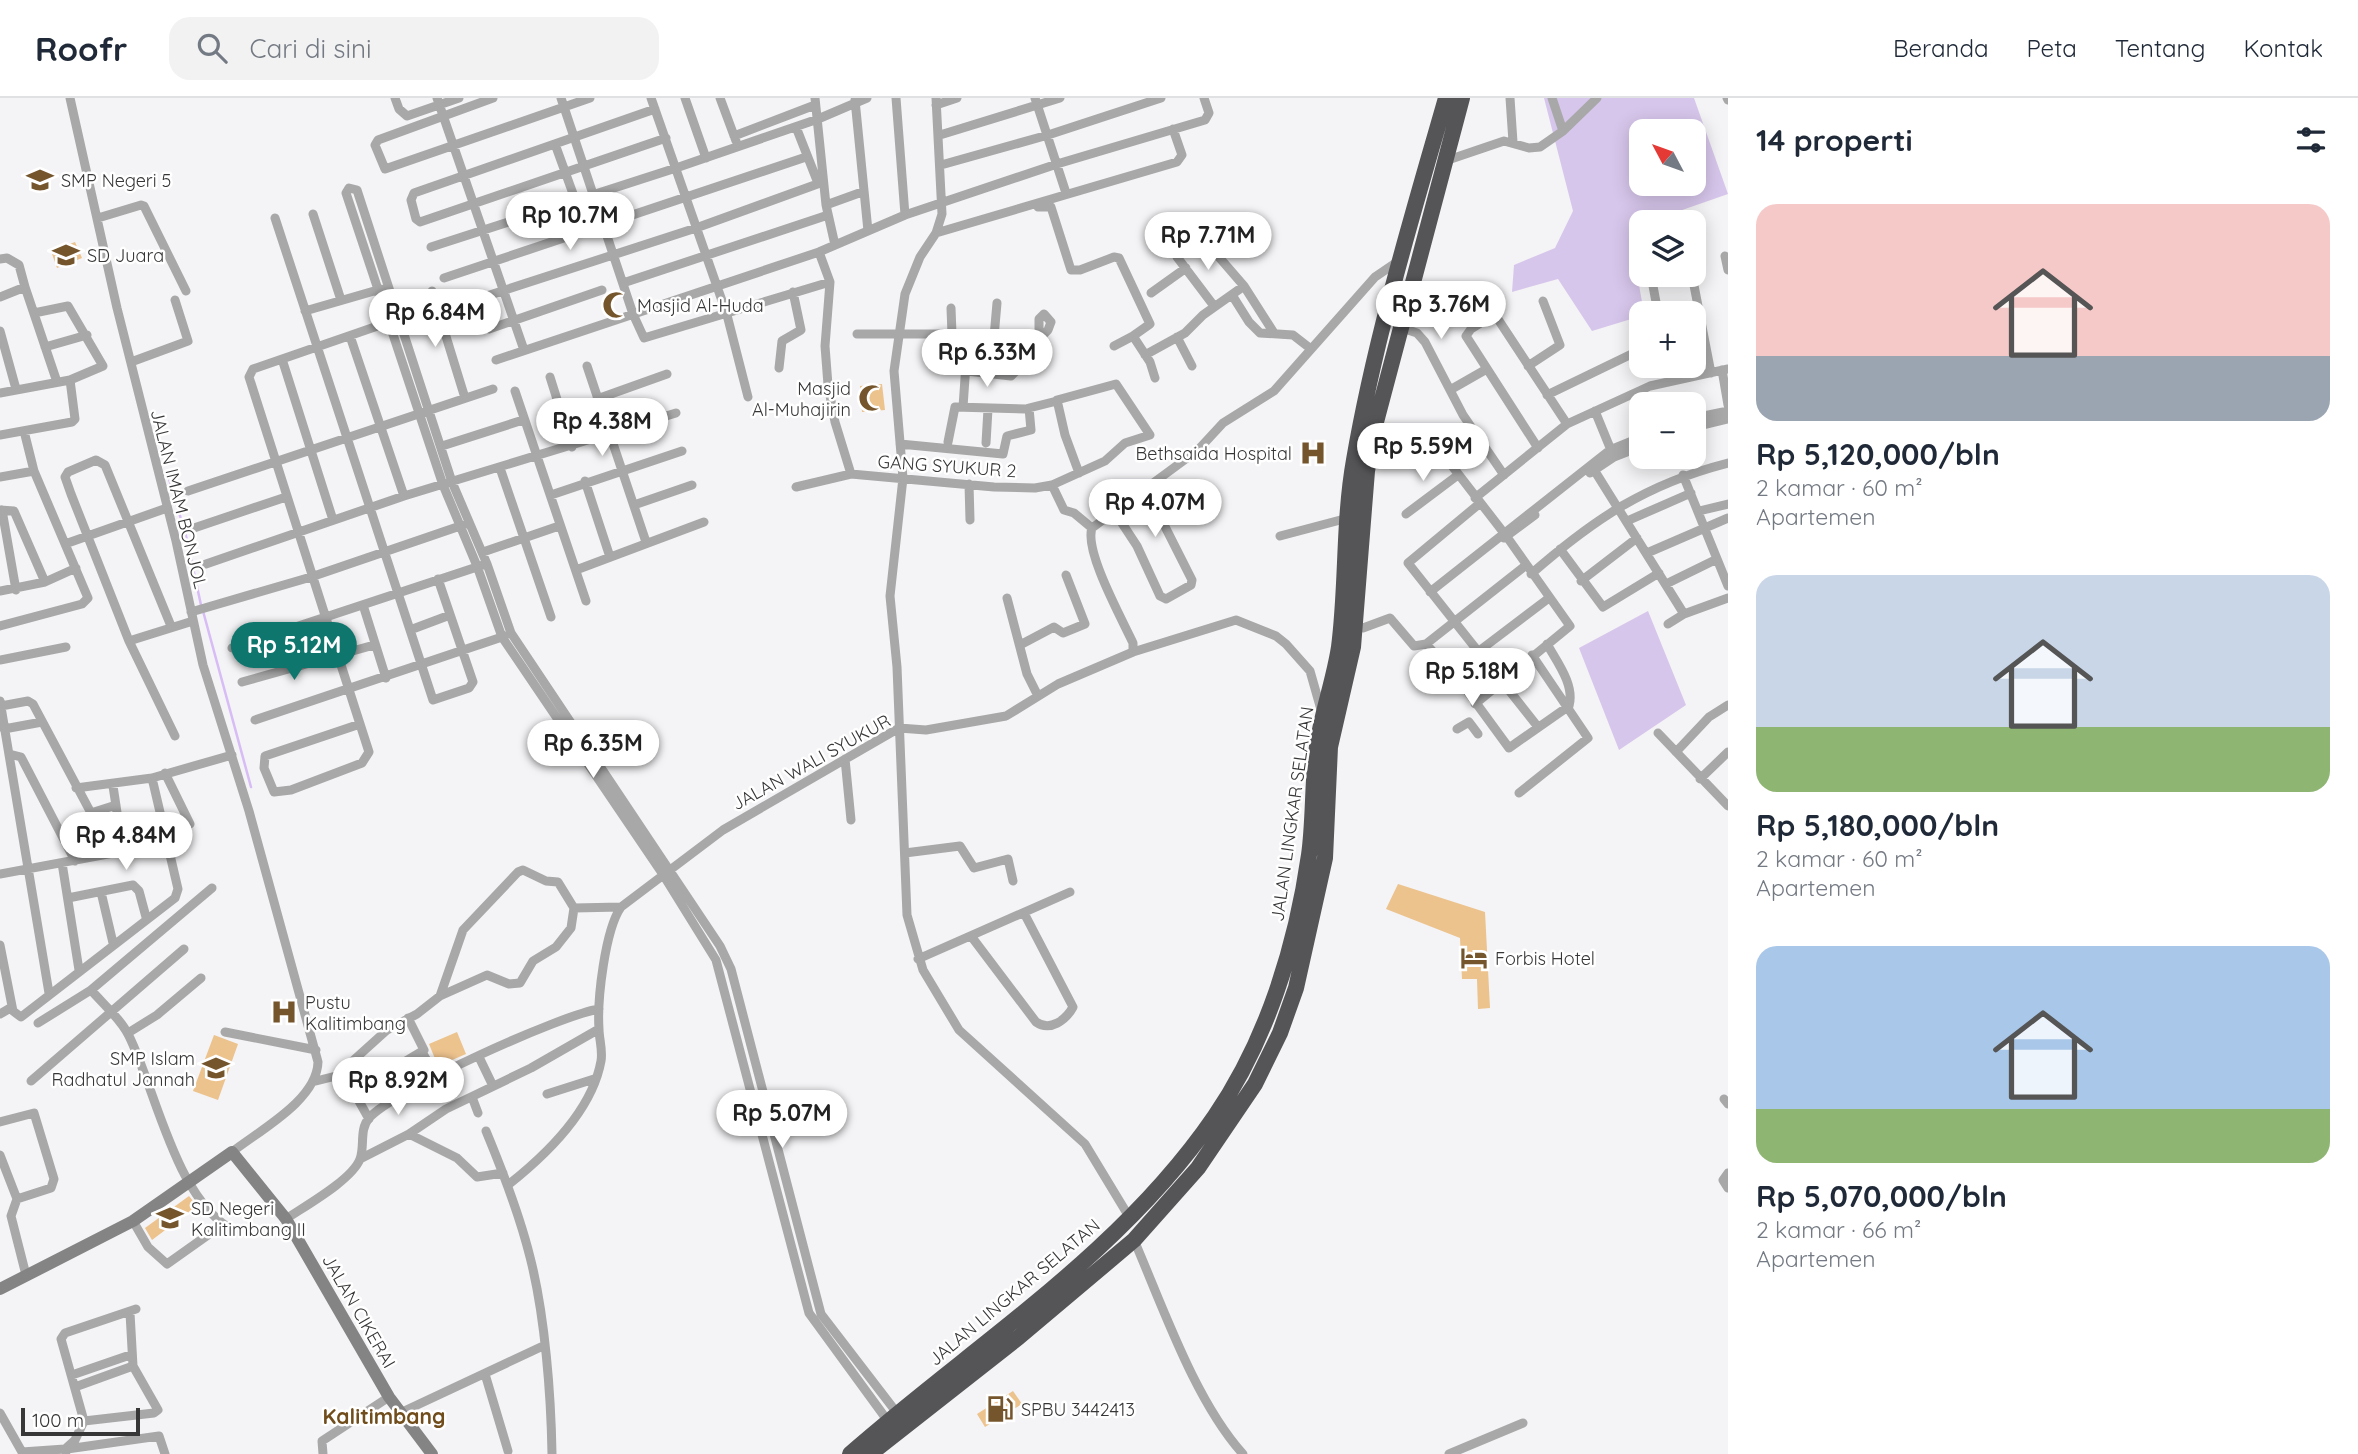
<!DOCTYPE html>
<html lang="id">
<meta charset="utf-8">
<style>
body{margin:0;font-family:Quicksand,sans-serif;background:#f2f2f3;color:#1f2937;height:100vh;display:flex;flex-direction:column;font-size:26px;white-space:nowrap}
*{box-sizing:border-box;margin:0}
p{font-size:23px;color:#747a83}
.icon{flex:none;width:38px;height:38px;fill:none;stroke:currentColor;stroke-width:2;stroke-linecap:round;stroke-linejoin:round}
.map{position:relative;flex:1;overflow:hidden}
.drawer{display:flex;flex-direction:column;background:#fff;width:630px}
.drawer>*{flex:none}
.needle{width:46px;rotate:311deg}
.controls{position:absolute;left:1629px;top:21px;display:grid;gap:14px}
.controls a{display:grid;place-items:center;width:77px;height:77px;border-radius:14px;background:#fff;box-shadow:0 4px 18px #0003;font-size:35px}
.scale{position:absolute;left:21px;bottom:18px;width:119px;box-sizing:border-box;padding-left:7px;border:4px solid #383738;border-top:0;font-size:19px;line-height:24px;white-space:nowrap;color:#383738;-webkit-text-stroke:5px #fff;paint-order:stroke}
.price{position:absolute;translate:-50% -60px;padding:0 16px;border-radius:24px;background:#fff;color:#222;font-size:23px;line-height:46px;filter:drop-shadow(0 2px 4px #0008)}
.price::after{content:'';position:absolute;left:50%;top:42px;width:21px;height:16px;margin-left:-10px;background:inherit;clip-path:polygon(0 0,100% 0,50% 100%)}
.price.active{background:#0f766e;color:#fff}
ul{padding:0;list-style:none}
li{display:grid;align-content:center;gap:14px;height:371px;padding:0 28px}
li span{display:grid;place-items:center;height:217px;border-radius:21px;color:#555}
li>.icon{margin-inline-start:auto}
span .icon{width:126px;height:126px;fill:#fffc;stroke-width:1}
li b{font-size:30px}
h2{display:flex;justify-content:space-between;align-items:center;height:84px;padding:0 28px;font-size:30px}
header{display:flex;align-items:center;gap:42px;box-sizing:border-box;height:98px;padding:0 35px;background:#fff;border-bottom:2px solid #e0e1e3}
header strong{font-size:33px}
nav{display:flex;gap:38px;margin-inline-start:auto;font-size:24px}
.search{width:490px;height:63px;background:#f2f2f3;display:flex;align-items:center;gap:18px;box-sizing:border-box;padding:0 24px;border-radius:21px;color:#747a83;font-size:26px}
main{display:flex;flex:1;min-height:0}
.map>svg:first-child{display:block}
</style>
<header>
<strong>Roofr</strong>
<div class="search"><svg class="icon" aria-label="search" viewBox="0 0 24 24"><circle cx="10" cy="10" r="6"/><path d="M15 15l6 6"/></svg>Cari di sini</div>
<nav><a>Beranda</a><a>Peta</a><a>Tentang</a><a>Kontak</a></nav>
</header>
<main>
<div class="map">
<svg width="1728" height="1356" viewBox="0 0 1728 1356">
<rect width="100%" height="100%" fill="#f4f3f5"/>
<path fill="#d7c6eb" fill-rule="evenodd" d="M1544 0H1694L1728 96 1665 118 1660 124H1642L1641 149 1634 159 1644 215 1641 218 1592 233 1558 181 1512 194 1514 167 1555 150 1573 113ZM1642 33H1694V86H1642Z
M1648 513 1686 607 1619 652 1579 550Z"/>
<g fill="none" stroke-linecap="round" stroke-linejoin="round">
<path stroke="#d7bcf6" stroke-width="2.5" d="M167 374 186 438 201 507
M203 513 251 689"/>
</g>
<path fill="#ecc28d" d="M75 144 82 160 57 170 51 153Z
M882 286 885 312 862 314 860 288Z
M1398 786 1485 814 1490 910 1478 911 1477 881H1462L1460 840 1386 811Z
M457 934 466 956 438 968 429 946Z
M214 937 238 946 218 1002 193 993Z
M189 1098 197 1108 152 1142 145 1130Z
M1013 1293 1022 1306 985 1329 977 1316Z"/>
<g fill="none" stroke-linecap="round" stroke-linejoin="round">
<path stroke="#a8a8a9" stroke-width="9" d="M70 0 117 210 176 443 203 567 249 713 318 964C317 1002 260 1032 232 1054
M395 0 399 11 407 18 459 0
M437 0 524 252
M493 0 378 42 375 47 385 71 590 0
M561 0 633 216 644 240 830 184
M651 0 727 217 748 299
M685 0 706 60
M720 0 736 43
M815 0 826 107 835 147
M896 0 905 117
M936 0 942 116 936 135 920 159 905 196 894 273 903 380 890 498 897 569 907 817 923 872 959 932 1085 1046 1131 1122
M1035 0 1066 95
M1510 0 1513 44
M1552 0 1563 33
M1727 0 1728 2
M855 2 868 133
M936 7 957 0
M655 11 414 95 411 102 416 121 420 124 666 40
M796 29 818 85
M940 37 1060 0
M734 38 815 7
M555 46 576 104
M1445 63 1504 43 1529 50 1540 49 1563 33 1597 0
M941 67 1048 37 1161 0
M826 107 862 94
M1038 109H1051L1071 172H1080L1114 159 1119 160 1150 226 1133 238
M313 116 341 202
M98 120 141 107 144 108 186 193
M275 120 433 602 469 590 473 584 438 481
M936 135 1177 64 1182 57 1173 31
M431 149 676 70 818 21 867 0
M1212 151 1244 188
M819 154 830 184 825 248 828 287 835 324 851 376 994 389 1035 390 1052 387 1105 363 1125 345 1150 337 1116 286 1057 302 1065 337 1079 375
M1725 158 1728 172
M1177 159 1214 208
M0 161 7 160 19 167 25 189
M1651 177 1658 215
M1692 177 1711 275
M444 180 806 59
M623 185 828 117
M432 193 465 300
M1151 195 1186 170
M1232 197 1249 224 1260 235 1293 237 1311 251
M0 199 25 189 57 284
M1486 203 1567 326
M459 207 696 130 823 84
M951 210 952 236
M305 213 381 191
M1495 216 1471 231 1466 238 1538 350
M1399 229 1417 235 1425 244 1463 317 1504 377
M489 231 602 192
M0 233 16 291
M857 236H952L1019 244 1039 241 1048 232 1051 224 1044 216 1039 221V241
M350 238 404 398
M994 239 997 205
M1177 239 1192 268
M1114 248 1133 238 1150 264 1155 280
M45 249 87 237
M1145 257 1185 235 1203 217 1244 188 1274 235
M282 261 333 422
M496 262 819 154 905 117 1057 66 1205 22 1209 15 1204 0
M131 264 188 243 175 202
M587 268 646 444
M1528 268 1560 247 1543 203
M1670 268 1673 281
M779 270 782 243 801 232 793 194
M1722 272 1728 307
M967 273 1011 278 1015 274 1019 244
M550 279 572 349
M1450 292 1485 272
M515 293 586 503
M0 295 70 282 103 268 68 208 34 215
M1547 297 1642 251
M597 301 667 276
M963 309 968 237
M1595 313 1613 357
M1694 320 1728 313
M1694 329 1728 321
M0 337 72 324 75 321 70 282
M948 344 955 309 1026 311
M986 345 988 311
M900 346 1003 356 1007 338 1031 332 1029 310 1057 303
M442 348 523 322
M1449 364 1507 439 1570 528 1475 606
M1591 367 1684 516
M500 370 551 519
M1590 375 1614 359 1642 348
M1683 377 1728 488
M0 379 34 373
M585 383 610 459
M969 386 970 422
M1052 387 1064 412 1074 415 1092 430
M796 389 851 376
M188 393 493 291
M551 397 682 353
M1475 400 1567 326 1650 288 1728 271
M1479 406 1408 465 1538 629
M634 407 692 387
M0 412 14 413 45 484
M2 412 16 492
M1114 413 1137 448 1160 498 1166 501 1191 487 1192 482 1146 391
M1699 413 1728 406
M1406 416 1458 377
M1627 423 1691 395
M194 430 286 399
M1280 438 1348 420
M1504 440 1535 417
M65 446 167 410
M1560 451 1603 509 1659 475
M483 454 559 428
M1647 455 1728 420
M206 466 404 398 676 315
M576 472 704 424
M1531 476C1594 421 1646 386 1728 365
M1581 483 1637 440
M1666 486 1717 461
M0 493 45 484 76 470
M1430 494 1610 352 1642 339
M1007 500 1027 576 1038 598
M363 507 386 580
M191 514 311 479 466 426
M1668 526 1684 516 1728 500
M0 528 82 506 88 500 34 373 24 333
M171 528 105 367 96 362 68 374 65 379 71 396 129 543 193 523
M1363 530 1390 520 1414 548 1426 546 1525 468
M410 532 450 517
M129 543 175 638
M1426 546 1460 583 1509 650 1569 608C1575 587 1557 564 1547 546
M1020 547 1054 529 1063 535 1085 526 1066 477
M232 550 483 467
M1479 553 1549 500
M1133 554 1236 522 1276 538 1286 546 1310 573 1322 615
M0 562 66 549
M242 584 374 547
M0 603 49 895
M1 608 28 603 33 606 91 715 116 707
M255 622 505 538
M360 626 265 658 264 670 274 694 291 692 362 665 369 654C329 529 288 404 249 279L253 271 392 223
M4 631 42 624
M1457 631 1469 624 1478 636
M1658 635 1728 708
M1676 654 1709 619 1728 607
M9 656 21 659 75 763
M845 661 851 722
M165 675 190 726
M1700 681 1728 654
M113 688 123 754
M76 690 152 680 232 657
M1519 695 1588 640 1532 557
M905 755 960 748 974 770 1008 761 1013 783
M62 765 79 872
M0 776 167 745
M101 794 113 845
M68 800 133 787 139 793 146 819
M574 810 621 809
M971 838 1036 924C1050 934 1066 922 1073 909L1024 815
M0 847 13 913 21 919 175 800 178 791 152 680
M918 861 1070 794
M91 892C103 906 121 921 129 938 157 995 176 1104 236 1134
M0 916 12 909
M38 925 91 892 212 790
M225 934 316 952
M128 935 157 917 201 880
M422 954 436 978
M479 959 493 988
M336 978 341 987 355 996 369 1021
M31 983 184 851
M316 983 336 978 387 932 417 916 440 898 463 832 518 774 523 772 546 783 558 784 574 810 571 830 556 849 533 863 520 885 509 886 487 877 440 898
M354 994 424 952 408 920
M547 996 594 981
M472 999 478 1015
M1724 1001 1728 1006
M0 1024 34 1015 54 1081 51 1090 17 1101
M486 1033C503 1074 519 1115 530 1159 545 1217 551 1297 552 1356
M409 1036 457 1060 477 1079 503 1075
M0 1057 17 1101 11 1118 26 1177
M360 1061 409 1036 446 1011 531 970 599 931
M1728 1075 1723 1082 1728 1090
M508 1087C546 1057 592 1013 601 963 603 952 599 941 599 931 597 902 605 832 621 809L723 732 899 630 926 632 1006 618 1058 586 1133 554V545C1122 521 1084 453 1092 430L1198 352 1223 325 1274 293 1375 179 1400 162
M286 1121C305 1108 352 1082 360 1061 365 1048 359 1032 369 1020 394 992 561 917 599 911
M133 1123 148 1149 167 1166 222 1127
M1134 1142C1163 1209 1195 1303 1243 1356
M485 1276 508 1353
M72 1277 130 1257
M75 1289 133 1268
M0 1315 22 1354 65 1351 66 1354
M400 1315 543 1248
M84 1323 154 1315 158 1312 133 1268 130 1215
M890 1326 809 1215 716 862 662 775 502 539 477 468 443 387 346 95 349 90 357 92 452 384 487 466 511 535 720 848 731 871 821 1216 897 1315 898 1320
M65 1351 75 1342 84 1323 61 1241 65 1235 136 1211
M67 1351 159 1338 165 1356
M323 1356 322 1343 389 1299
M1449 1356 1523 1325"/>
<path stroke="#848485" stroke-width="12" d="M0 1191 133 1123 232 1054 286 1121 389 1299 432 1356"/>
<path stroke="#555457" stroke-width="16" d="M850 1356C974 1247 1120 1157 1215 1018 1267 942 1296 848 1309 757 1314 721 1312 684 1317 648 1322 614 1334 582 1339 549 1347 487 1343 424 1354 362 1375 240 1412 119 1446 0
M870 1356 1019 1239 1134 1142 1198 1070 1255 986 1280 935 1296 890 1325 760 1330 649 1353 549 1367 373 1376 324 1462 0"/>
</g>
<defs>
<symbol id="school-bare" viewBox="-9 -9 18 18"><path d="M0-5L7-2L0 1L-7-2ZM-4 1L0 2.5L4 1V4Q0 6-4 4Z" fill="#75552b" stroke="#fff" stroke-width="2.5" paint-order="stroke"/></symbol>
<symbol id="mosque-bare" viewBox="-9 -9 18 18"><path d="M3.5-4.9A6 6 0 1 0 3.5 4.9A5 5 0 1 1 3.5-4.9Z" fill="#75552b" stroke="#fff" stroke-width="2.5" paint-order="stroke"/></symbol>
<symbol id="hospital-bare" viewBox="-9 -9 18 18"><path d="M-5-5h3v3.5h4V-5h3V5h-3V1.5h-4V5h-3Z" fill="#75552b" stroke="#fff" stroke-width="2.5" paint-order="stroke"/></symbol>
<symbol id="hotel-bare" viewBox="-9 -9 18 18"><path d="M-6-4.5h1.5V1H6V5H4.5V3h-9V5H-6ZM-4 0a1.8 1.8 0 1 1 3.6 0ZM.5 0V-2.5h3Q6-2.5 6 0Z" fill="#75552b" stroke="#fff" stroke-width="2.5" paint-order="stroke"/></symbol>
<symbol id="fuel-bare" viewBox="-9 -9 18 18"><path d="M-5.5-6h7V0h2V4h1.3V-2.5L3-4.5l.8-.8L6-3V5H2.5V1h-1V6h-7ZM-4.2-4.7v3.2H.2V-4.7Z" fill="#75552b" stroke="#fff" stroke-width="2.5" paint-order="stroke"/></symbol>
</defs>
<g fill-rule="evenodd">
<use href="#school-bare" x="21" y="63" width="38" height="38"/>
<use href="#school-bare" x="47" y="138" width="38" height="38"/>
<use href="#mosque-bare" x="597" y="188" width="38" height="38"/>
<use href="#mosque-bare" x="853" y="281" width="38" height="38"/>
<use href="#hospital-bare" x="1294" y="336" width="38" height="38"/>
<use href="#hotel-bare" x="1455" y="841" width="38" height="38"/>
<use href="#hospital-bare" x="265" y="895" width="38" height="38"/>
<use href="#school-bare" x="197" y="951" width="38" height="38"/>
<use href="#school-bare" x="151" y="1101" width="38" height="38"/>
<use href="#fuel-bare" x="981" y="1292" width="38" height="38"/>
</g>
<g text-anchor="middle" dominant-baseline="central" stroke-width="5" stroke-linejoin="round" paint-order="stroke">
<g font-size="18" fill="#383738" stroke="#fff" text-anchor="start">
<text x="61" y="82">SMP Negeri 5</text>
<text x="87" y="157">SD Juara</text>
<text x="637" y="207">Masjid Al-Huda</text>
<text x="851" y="290" text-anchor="end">Masjid<tspan x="851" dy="21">Al-Muhajirin</tspan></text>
<text x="1292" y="355" text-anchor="end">Bethsaida Hospital</text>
<text x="1495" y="860">Forbis Hotel</text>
<text x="305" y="904">Pustu<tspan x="305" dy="21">Kalitimbang</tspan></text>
<text x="195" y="960" text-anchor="end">SMP Islam<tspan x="195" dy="21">Radhatul Jannah</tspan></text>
<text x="191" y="1110">SD Negeri<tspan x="191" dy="21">Kalitimbang II</tspan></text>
<text x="1021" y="1311">SPBU 3442413</text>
</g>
<g font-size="18" fill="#383738" stroke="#fff">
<text transform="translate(947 368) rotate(4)">GANG SYUKUR 2</text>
<text transform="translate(179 401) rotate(76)">JALAN IMAM BONJOL</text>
<text transform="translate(811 664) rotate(-29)">JALAN WALI SYUKUR</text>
<text transform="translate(1292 716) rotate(-82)">JALAN LINGKAR SELATAN</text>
<text transform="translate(1014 1194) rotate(-40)">JALAN LINGKAR SELATAN</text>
<text transform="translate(359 1213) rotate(60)">JALAN CIKERAI</text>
</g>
<g font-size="21" font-weight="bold" fill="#704d1b" stroke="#fff">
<text x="384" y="1318">Kalitimbang</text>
</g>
</g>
</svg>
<div class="controls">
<a><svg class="needle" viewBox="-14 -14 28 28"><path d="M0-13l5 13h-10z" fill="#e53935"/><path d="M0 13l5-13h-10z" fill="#747a83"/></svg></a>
<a><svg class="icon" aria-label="layers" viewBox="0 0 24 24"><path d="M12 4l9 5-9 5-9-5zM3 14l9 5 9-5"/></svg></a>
<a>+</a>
<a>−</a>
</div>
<div class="scale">100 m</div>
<b class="price" style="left:570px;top:154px">Rp 10.7M</b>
<b class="price" style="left:1208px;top:174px">Rp 7.71M</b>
<b class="price" style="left:1441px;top:243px">Rp 3.76M</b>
<b class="price" style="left:435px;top:251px">Rp 6.84M</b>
<b class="price" style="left:987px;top:291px">Rp 6.33M</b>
<b class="price" style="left:602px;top:360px">Rp 4.38M</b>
<b class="price" style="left:1423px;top:385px">Rp 5.59M</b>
<b class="price" style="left:1155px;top:441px">Rp 4.07M</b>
<b class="price active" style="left:294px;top:584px">Rp 5.12M</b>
<b class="price" style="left:1472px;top:610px">Rp 5.18M</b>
<b class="price" style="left:593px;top:682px">Rp 6.35M</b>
<b class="price" style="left:126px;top:774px">Rp 4.84M</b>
<b class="price" style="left:398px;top:1019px">Rp 8.92M</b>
<b class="price" style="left:782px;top:1052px">Rp 5.07M</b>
</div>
<section class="drawer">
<h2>14 properti<svg class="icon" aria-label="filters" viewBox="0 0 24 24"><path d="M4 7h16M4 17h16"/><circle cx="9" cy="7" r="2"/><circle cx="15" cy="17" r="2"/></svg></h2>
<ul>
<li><span style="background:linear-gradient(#f6c9c9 70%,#9aa5b1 0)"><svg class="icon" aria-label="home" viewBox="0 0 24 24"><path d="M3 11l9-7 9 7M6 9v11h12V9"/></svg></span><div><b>Rp 5,120,000/bln</b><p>2 kamar · 60 m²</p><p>Apartemen</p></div></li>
<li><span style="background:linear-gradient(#c9d6e8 70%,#8fb573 0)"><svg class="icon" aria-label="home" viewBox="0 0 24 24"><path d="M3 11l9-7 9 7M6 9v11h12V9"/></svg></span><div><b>Rp 5,180,000/bln</b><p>2 kamar · 60 m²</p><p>Apartemen</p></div></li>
<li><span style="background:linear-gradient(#a9c7e8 75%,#8fb573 0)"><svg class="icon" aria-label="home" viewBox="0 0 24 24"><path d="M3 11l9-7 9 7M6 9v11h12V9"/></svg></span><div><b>Rp 5,070,000/bln</b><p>2 kamar · 66 m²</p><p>Apartemen</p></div></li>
</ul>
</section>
</main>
